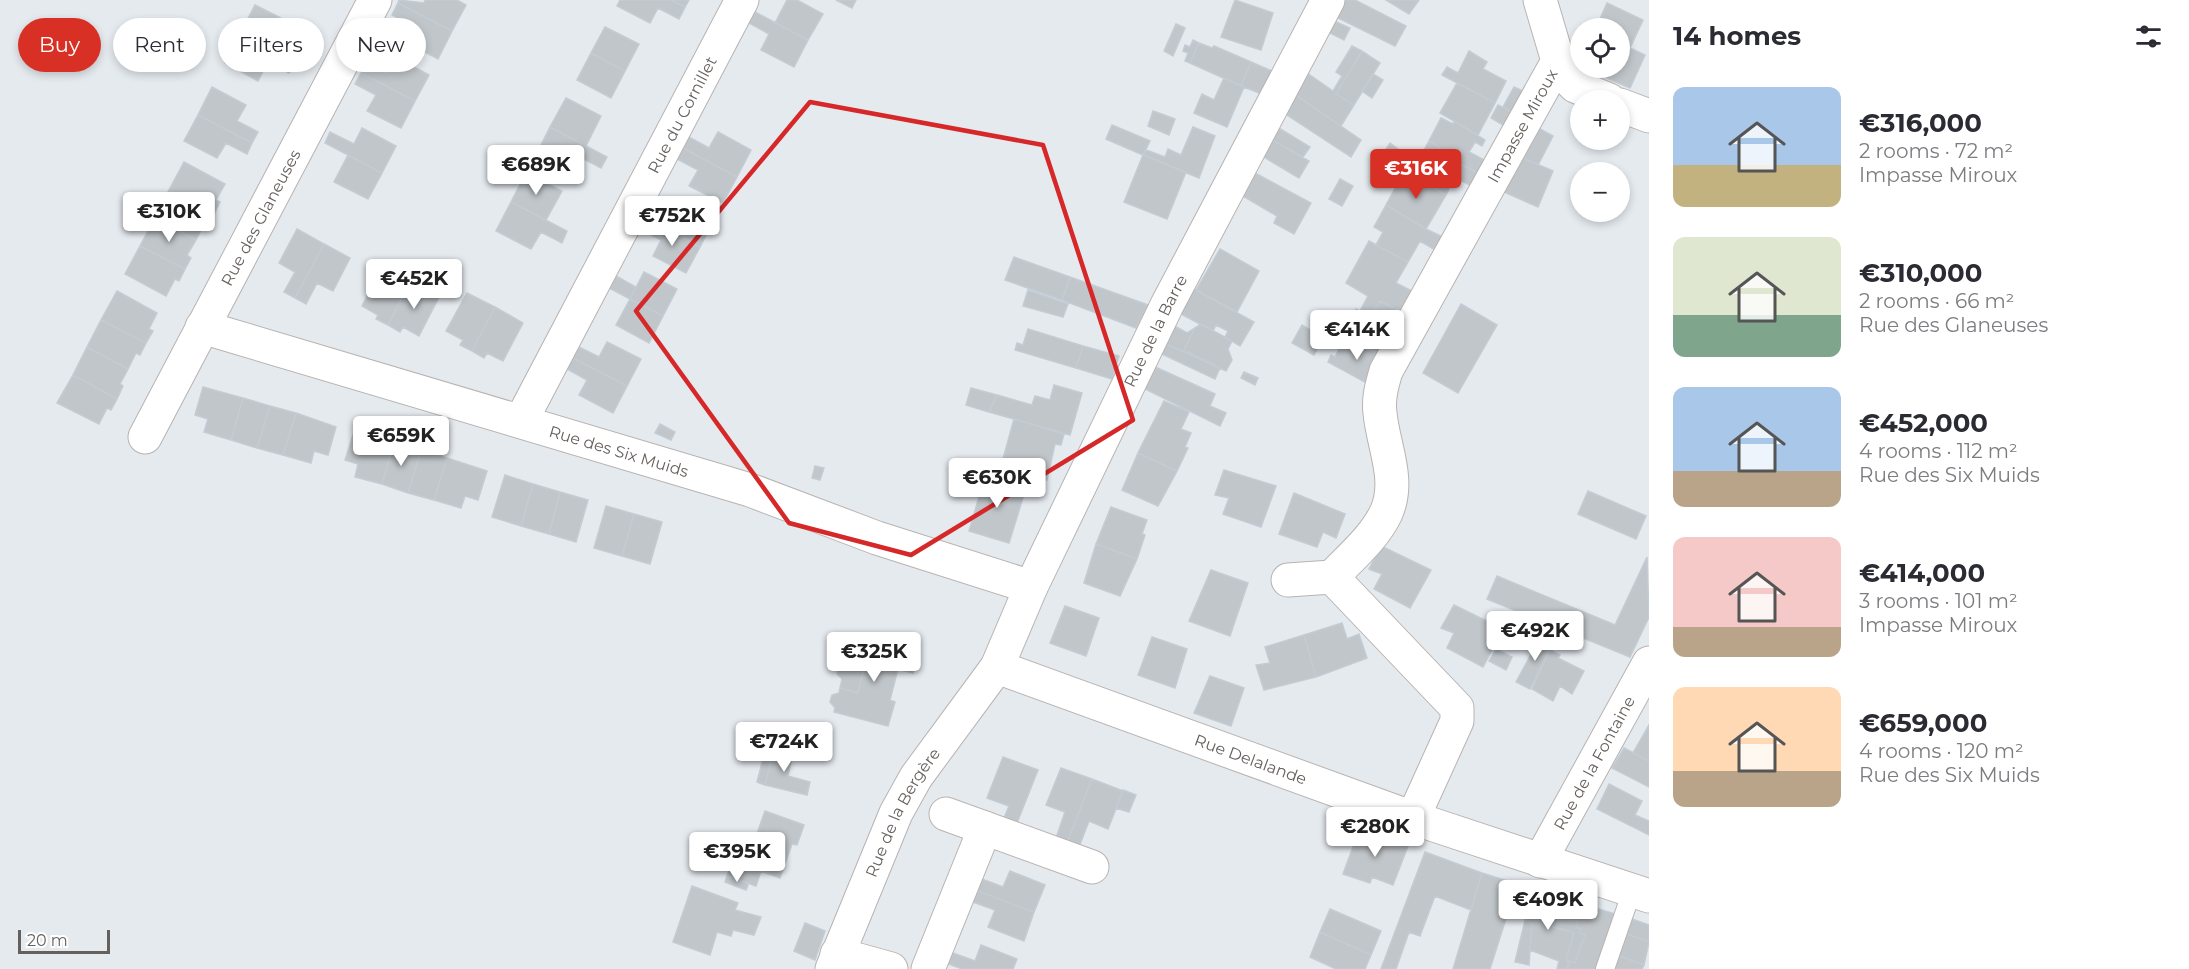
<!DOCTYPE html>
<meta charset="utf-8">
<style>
body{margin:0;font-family:Montserrat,sans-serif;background:#f7f7f7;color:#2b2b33;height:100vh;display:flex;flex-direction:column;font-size:22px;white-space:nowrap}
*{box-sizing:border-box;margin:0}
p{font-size:20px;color:#7c7c81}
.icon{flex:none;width:33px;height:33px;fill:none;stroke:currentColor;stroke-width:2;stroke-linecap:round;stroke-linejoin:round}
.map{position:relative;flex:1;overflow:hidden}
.sheet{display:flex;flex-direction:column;background:#fff;width:540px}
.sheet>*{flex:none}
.guide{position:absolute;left:18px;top:18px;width:570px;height:54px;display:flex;gap:12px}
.controls{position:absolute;left:1570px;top:18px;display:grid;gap:12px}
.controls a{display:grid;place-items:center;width:60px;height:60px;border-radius:50%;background:#fff;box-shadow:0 3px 9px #0003;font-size:30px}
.scale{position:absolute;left:18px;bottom:15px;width:92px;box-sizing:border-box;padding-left:6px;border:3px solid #66605d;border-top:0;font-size:16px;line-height:21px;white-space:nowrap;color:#66605d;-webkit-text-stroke:4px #fff;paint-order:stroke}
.price{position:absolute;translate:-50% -51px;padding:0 14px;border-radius:6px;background:#fff;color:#222;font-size:20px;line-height:39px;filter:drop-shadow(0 2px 3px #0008)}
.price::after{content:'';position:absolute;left:50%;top:36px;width:18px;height:14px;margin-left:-9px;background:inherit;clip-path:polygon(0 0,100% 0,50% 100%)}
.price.on{background:#d93025;color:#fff}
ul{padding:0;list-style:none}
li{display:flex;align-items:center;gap:18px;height:150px;padding:0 24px}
li span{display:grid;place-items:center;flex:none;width:168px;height:120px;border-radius:12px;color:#555}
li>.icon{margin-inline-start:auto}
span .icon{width:72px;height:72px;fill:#fffc;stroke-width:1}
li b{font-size:26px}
h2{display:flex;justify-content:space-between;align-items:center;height:72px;padding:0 24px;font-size:26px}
.pill{padding:0 21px;border-radius:27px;background:#fff;box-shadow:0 3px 9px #0003;font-size:21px;line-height:54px}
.pill.on{background:#d93025;color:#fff}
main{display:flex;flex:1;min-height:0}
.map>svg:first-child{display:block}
</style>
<main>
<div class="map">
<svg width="1649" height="969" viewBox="0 0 1649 969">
<rect width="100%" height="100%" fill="#e5eaef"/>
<path fill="#c1c6ca" stroke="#c3ccd4" stroke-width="1.5" d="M399 0 424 3 425 0H457L466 5 452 31 398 3Z
M620 0H671L685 7 679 19 658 8 650 23 617 6Z
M671 0H689L685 7Z
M787 0H797L823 14 808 40 775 23Z
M836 0H856L852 8Z
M1235 0 1273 13 1261 50 1221 37Z
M1345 0H1355L1406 26 1395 46 1336 17Z
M1386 0H1419L1409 14Z
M398 3 452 31 438 59 404 41 412 25 392 15Z
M1607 3 1643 20 1630 48 1645 55 1630 88 1583 68H1620V28H1596Z
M255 5 289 22 279 40 300 52 295 63 240 34Z
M755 12 808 40 794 67 761 50 769 34 749 23Z
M1334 21 1350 28 1344 40 1328 32Z
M1176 24 1185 28 1173 56 1164 51Z
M605 27 639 44 625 71 591 53Z
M240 34 295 63 289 73 268 62 258 81 225 63Z
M1193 40 1199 43 1190 63 1185 61 1188 53 1183 51 1185 45 1190 47Z
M1199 43 1212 48 1214 46 1251 62 1241 86 1190 63Z
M1352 46 1362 51 1336 94 1354 105 1341 126 1293 93 1307 73 1333 91 1342 76 1336 72Z
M1362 51 1380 63 1354 105 1336 94Z
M1469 51 1487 62 1483 69 1506 81 1495 103 1442 75 1447 67 1458 73Z
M591 53 625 71 611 98 577 80Z
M396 57 429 75 415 101 361 73 367 62 387 73Z
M1251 62 1272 71 1262 94 1241 86Z
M361 73 415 101 401 128 367 111 376 95 355 84Z
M1373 74 1383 80 1372 98 1362 91Z
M1224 78 1244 87 1227 127 1194 113 1202 94 1214 100Z
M1457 83 1495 103 1478 135 1440 113Z
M212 87 246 105 237 121 258 132 252 143 198 115Z
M1514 87 1527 93 1516 114 1503 107Z
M1294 94 1361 140 1351 157 1284 113Z
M566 98 601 116 586 146 550 127Z
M1498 105 1516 114 1508 128 1491 118Z
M1153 111 1175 119 1169 135 1148 126Z
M198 115 252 143 247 154 226 143 217 158 184 141Z
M1441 118 1453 124 1454 121 1485 140 1482 146 1475 142 1469 152 1490 163 1483 176 1438 152 1440 147 1429 141Z
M1112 125 1150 141 1143 155 1106 139Z
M1533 125 1553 136 1538 165 1516 155Z
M550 127 607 157 601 168 580 157 570 175 535 157Z
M1193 127 1215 136 1199 178 1143 155 1146 150 1165 157 1168 149 1181 155Z
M1277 127 1310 147 1303 157 1270 139Z
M362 128 396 146 382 173 325 143 330 132 354 144Z
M718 132 751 150 737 177 683 148 689 137 709 148Z
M1270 139 1309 161 1299 178 1262 156Z
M1429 141 1440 147 1438 152 1482 175 1475 188 1455 177 1446 195 1382 155 1390 143 1417 163Z
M683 148 737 177 723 203 689 186 698 170 677 159Z
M348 155 382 173 368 199 334 182Z
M1143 155 1186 172 1167 219 1124 202Z
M1516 155 1553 171 1538 207 1497 189Z
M184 162 225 184 216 200 220 202 214 214 169 190Z
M1394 163 1405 170 1400 175 1392 167Z
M1405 170 1446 195 1426 229 1386 205Z
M1253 172 1311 203 1294 234 1274 223 1277 216 1241 195Z
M526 173 562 191 546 220 511 202Z
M1340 179 1353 186 1342 206 1329 199Z
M169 190 214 214 208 226 204 224 196 240 155 218Z
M511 202 567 231 562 243 541 232 531 249 496 231Z
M681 202 714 220 700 247 667 229Z
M1386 205 1426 229 1445 238 1437 251 1420 241 1408 262 1376 245 1383 232 1374 227Z
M155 218 196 240 187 255 191 258 185 269 140 246Z
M646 218 700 247 686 273 653 256 661 240 640 229Z
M297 229 324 244 295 298 284 292 295 272 279 263Z
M1369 241 1408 262 1396 283 1414 292 1404 313 1380 301 1371 317 1360 311 1368 296 1346 283Z
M324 244 350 258 333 291 317 283 306 304 295 298Z
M140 246 185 269 179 281 175 279 166 296 125 274Z
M1220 249 1259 271 1237 312 1196 290Z
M1014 257 1070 277 1062 300 1005 280Z
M382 268 410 282 388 325 376 319 378 315 362 306Z
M644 272 677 289 663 316 630 299Z
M616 276 636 287 630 299 609 288Z
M1070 277 1148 305 1136 328 1062 300Z
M410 282 439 297 419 336 403 327 400 332 388 325Z
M1192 288 1254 322 1240 346 1225 337 1228 331 1216 325 1213 331 1179 313Z
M1028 290 1068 304 1063 317 1023 306Z
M117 291 157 313 149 329 153 331 146 343 101 320Z
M467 293 495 307 472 351 460 345 463 340 446 331Z
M630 299 663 316 649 343 616 325Z
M1380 301 1404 313 1381 355 1342 335 1350 319 1348 317 1349 313 1353 315 1356 309 1371 317Z
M1461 304 1497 325 1458 393 1423 373Z
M495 307 523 323 503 361 487 353 484 358 472 351Z
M101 320 146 343 140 355 136 353 128 369 87 347Z
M1201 324 1232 341 1228 349 1232 360 1226 371 1188 352H1183L1195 328Z
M1173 325 1187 333 1195 328 1183 352 1164 343Z
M1302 325 1323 338 1314 355 1292 343Z
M1028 329 1083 346 1076 368 1015 350 1017 343 1023 345Z
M1345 337 1381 355 1372 386 1328 362 1331 355 1335 357Z
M607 342 641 359 627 386 573 358 579 347 599 357Z
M1164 343 1220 368 1215 379 1160 353Z
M1083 346 1119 356 1112 379 1076 368Z
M87 347 128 369 120 384 123 386 117 399 73 375Z
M573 358 627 386 613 413 579 395 587 380 567 369Z
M1153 366 1215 394 1210 406 1226 413 1220 426 1143 388Z
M1244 372 1258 378 1255 385 1241 378Z
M73 375 117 399 111 410 107 408 99 424 57 403Z
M1054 385 1082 393 1070 435 989 412 997 395 1032 405 1035 396 1050 400Z
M203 387 243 398 231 440 204 432 208 419 195 415Z
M971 388 997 395 989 412 966 405Z
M243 398 270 406 257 448 231 440Z
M1164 401 1189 412 1181 429 1191 433 1185 447 1188 448 1177 471 1138 453Z
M270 406 296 413 283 455 257 448Z
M296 413 336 427 328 455 314 451 311 463 283 455Z
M1014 419 1064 434 1061 445 1055 444 1047 480 1030 475 1029 480 1020 477 1021 472 1001 466Z
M660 424 675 432 671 440 655 433Z
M354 432 394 442 382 484 355 477 358 464 345 460Z
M394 442 421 450 408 493 382 484Z
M421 450 447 458 434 500 408 493Z
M1138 453 1177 471 1158 506 1122 490Z
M447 458 487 471 478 500 465 496 461 508 434 500Z
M815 466 824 468 820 480 812 478Z
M1224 470 1276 486 1261 527 1223 514 1229 498 1215 495Z
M505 475 533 484 521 526 492 517Z
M985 476 1026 488 1009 543 969 531Z
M533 484 560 492 549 534 521 526Z
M1588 491 1646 516 1636 539 1578 514Z
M560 492 588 500 576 542 549 534Z
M1294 493 1345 514 1336 538 1323 532 1317 547 1279 534Z
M606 506 634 514 622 556 594 548Z
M1111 507 1147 520 1142 534 1145 535 1137 559 1096 544Z
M634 514 662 522 650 564 622 556Z
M1096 544 1137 559 1120 596 1084 583Z
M1381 546 1431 570 1410 608 1374 589 1382 574 1369 569Z
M1647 557 1649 617 1630 657 1487 599 1497 576 1615 625Z
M1211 570 1248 583 1230 636 1189 621Z
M1454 605 1503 629 1483 667 1447 648 1454 633 1441 628Z
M1065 606 1099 618 1086 656 1050 643Z
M1342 623 1347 639 1359 634 1367 658 1316 677 1304 635Z
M1542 634 1554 640 1530 689 1516 682Z
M1304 635 1316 677 1264 690 1256 665 1270 663 1265 647Z
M1152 637 1187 649 1175 688 1138 675Z
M852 640 902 652 917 653 913 673 898 669 890 700 895 702 888 726 834 712 835 708 830 702 832 695 839 693 840 688 858 693 866 660 848 656Z
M1496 649 1512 657 1506 670 1489 661Z
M1550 650 1560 655 1558 658 1584 671 1572 694 1560 686 1553 701 1532 689Z
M848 656 866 660 858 693 840 688 842 679 837 674 839 666 846 664Z
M1210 676 1244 688 1231 726 1194 713Z
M1649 725V761L1633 753Z
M766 747 774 748 765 785 757 782Z
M774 747 793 752 788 776 810 782 807 795 765 785Z
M1624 748 1649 761V787L1612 768Z
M1003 757 1038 770 1017 823 1004 818 1009 806 987 798Z
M1061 768 1092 779 1067 843 1056 838 1065 812 1046 805Z
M1092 779 1123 791 1108 829 1089 821 1079 847 1067 843Z
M1609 784 1642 801 1635 815 1649 821V835L1597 809Z
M1123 790 1136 795 1129 812 1116 808Z
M765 811 804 825 797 845 792 844 780 878 761 871 756 886 727 876 733 860 746 865Z
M1360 828 1408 846 1393 885 1372 877 1370 883 1343 874Z
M1425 852 1482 873 1471 910 1435 896 1420 936 1409 932 1396 969H1381Z
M1010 871 1045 885 1034 912 978 891 982 879 1003 887Z
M1482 873 1517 884 1490 969H1453Z
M727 876 749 883 746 890 725 882Z
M692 886 738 903 735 910 761 917 754 935 733 930 731 936 717 932 710 955 673 942Z
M1534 890 1555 896 1547 925 1574 933 1566 960 1569 961 1567 969H1557L1559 961 1530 950 1532 923 1525 920Z
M978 891 1034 912 1024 941 988 927 995 910 973 902Z
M1555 896 1582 904 1576 927 1581 929 1580 933 1585 935 1575 963 1566 960 1574 933 1547 925Z
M1582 904 1615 914 1596 969H1567L1569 961 1575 963 1585 935 1580 933 1581 929 1576 927Z
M1330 909 1381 931 1371 955 1320 932Z
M1632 919 1649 925V942L1627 934Z
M1525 920 1532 923 1529 965 1515 962Z
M805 923 825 931 815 960 794 951Z
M1320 932 1371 955 1365 969H1336L1310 957Z
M1627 934 1649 942 1644 965 1619 956Z
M981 945 1017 959 1013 969H962L949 964 953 953 975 961Z
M1619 956 1644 965 1642 969H1614Z"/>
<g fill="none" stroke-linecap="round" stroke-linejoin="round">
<defs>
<path id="lane" d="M1605 969 1632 891"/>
<g id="street">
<path d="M1540 0 1561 71 1575 86 1609 100"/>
<path d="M1620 105 1649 116"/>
<path id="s1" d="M202 327 750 490 877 538 1031 587"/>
<path id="s2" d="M521 421 742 0"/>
<path id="s3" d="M145 437 375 0"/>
<path d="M1288 580 1332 577"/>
<path id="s4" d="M997 667 1413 818 1649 896"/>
<path d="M946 814 1092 867"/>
<path id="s5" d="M1413 818 1457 721V708L1332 577C1351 557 1374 538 1386 513 1401 480 1383 446 1380 413 1378 398 1382 385 1386 371L1558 61"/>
<path id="s6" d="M1540 861 1649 663"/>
<path d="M837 954 891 969"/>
<path id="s7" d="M832 969 896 813 916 777 997 667 1031 587 1167 305 1328 0"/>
<path d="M928 969 985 828"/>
</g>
</defs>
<use href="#lane" stroke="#b8b3b1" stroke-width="20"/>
<use href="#street" stroke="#b8b3b1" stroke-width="35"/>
<use href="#lane" stroke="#fff" stroke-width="18"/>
<use href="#street" stroke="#fff" stroke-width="33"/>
</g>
<path fill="none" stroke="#d62828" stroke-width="4.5" stroke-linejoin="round" d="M810 102 1043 145 1133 420 911 555 789 523 636 311Z"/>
<g text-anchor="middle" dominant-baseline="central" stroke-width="4.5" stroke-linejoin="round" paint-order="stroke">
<g font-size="16" fill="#66605d" stroke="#fff">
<text stroke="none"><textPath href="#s2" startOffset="346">Rue du Cornillet</textPath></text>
<text stroke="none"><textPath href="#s5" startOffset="810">Impasse Miroux</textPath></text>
<text stroke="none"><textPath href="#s3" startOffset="248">Rue des Glaneuses</textPath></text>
<text stroke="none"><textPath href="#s7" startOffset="718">Rue de la Barre</textPath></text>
<text stroke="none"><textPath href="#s1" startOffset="435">Rue des Six Muids</textPath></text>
<text stroke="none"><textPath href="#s4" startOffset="270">Rue Delalande</textPath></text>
<text stroke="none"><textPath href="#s6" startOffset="112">Rue de la Fontaine</textPath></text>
<text stroke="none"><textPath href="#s7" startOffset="172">Rue de la Bergère</textPath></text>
</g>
</g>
</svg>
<div class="controls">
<a><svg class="icon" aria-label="locate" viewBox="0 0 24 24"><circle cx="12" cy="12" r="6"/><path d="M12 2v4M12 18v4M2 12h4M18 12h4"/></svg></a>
<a>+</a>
<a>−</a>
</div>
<div class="scale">20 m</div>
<b class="price" style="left:536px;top:196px">€689K</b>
<b class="price on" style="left:1416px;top:200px">€316K</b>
<b class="price" style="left:169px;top:243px">€310K</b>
<b class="price" style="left:672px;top:247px">€752K</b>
<b class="price" style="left:414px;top:310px">€452K</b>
<b class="price" style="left:1357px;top:361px">€414K</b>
<b class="price" style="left:401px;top:467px">€659K</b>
<b class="price" style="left:997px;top:509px">€630K</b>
<b class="price" style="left:1535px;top:662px">€492K</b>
<b class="price" style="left:874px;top:683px">€325K</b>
<b class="price" style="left:784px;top:773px">€724K</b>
<b class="price" style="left:1375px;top:858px">€280K</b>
<b class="price" style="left:737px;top:883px">€395K</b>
<b class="price" style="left:1548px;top:931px">€409K</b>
<div class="guide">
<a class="pill on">Buy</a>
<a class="pill">Rent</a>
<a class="pill">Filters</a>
<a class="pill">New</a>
</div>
</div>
<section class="sheet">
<h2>14 homes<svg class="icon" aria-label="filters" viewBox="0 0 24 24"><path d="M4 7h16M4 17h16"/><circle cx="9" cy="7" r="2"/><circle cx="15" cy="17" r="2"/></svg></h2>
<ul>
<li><span style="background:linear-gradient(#a9c7e8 65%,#c2b280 0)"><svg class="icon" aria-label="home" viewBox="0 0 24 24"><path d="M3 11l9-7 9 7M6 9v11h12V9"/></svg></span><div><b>€316,000</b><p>2 rooms · 72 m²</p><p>Impasse Miroux</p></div></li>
<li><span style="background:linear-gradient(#dfe7d0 65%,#7fa58c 0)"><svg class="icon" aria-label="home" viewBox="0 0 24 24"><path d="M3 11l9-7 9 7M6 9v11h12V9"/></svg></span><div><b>€310,000</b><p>2 rooms · 66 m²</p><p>Rue des Glaneuses</p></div></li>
<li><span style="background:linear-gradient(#a9c7e8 70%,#b9a48a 0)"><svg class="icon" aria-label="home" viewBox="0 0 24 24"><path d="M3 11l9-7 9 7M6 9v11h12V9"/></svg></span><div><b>€452,000</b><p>4 rooms · 112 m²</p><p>Rue des Six Muids</p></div></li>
<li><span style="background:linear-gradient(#f6c9c9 75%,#b9a48a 0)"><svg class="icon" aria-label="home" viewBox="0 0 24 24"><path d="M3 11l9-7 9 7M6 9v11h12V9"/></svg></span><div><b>€414,000</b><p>3 rooms · 101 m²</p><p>Impasse Miroux</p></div></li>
<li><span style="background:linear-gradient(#ffd9b3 70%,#b9a48a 0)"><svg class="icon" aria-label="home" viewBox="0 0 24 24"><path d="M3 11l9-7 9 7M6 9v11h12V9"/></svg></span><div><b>€659,000</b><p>4 rooms · 120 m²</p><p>Rue des Six Muids</p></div></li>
</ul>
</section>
</main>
